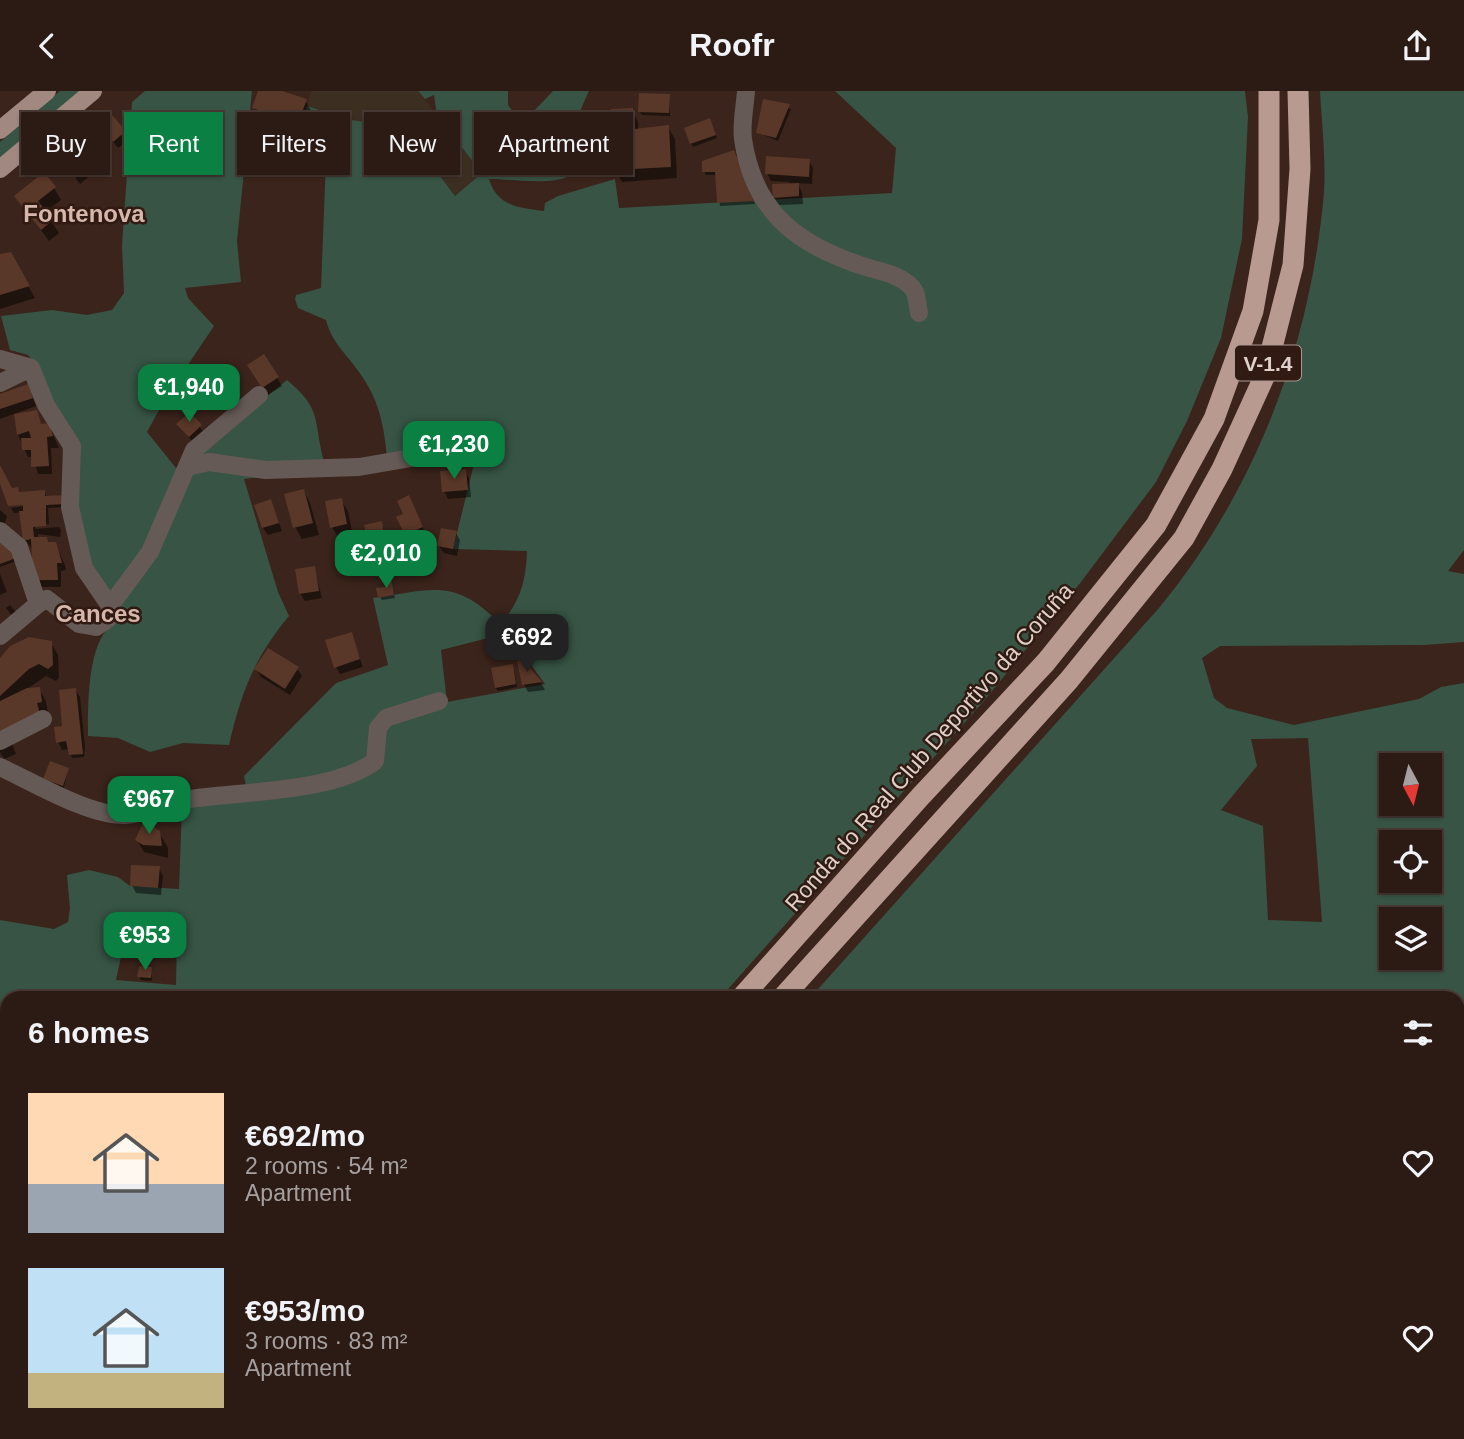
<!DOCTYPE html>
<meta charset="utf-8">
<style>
body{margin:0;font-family:Arial,sans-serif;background:#34241d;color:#f1f3f6;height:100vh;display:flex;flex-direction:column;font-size:26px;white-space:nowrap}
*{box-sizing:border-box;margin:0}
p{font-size:23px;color:#a6a1a0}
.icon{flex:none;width:38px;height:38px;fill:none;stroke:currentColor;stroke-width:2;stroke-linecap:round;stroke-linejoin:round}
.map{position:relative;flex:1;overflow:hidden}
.panel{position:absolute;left:0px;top:900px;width:1465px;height:450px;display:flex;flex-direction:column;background:#2c1b14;border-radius:21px 21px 0 0;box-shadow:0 2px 5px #0004,0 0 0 2px #483934}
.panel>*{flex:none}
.banner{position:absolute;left:21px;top:21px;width:700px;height:63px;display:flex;gap:14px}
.needle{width:46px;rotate:173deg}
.fabs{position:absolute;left:1379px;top:662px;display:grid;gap:14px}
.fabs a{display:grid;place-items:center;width:63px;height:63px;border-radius:0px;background:#2c1b14;box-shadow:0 2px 5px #0004,0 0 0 2px #483934;font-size:35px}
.price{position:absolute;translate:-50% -60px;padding:0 16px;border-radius:14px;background:#0b8043;color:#fff;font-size:23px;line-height:46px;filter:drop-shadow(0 2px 4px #0008)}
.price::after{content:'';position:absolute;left:50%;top:42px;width:21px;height:16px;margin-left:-10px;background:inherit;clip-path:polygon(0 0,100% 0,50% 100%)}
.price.selected{background:#222;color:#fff}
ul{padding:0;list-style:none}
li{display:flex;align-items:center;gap:21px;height:175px;padding:0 28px}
li span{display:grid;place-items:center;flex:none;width:196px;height:140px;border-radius:0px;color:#555}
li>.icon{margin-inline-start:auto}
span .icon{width:84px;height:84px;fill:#fffc;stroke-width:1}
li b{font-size:30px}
h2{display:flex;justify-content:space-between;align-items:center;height:84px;padding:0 28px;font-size:30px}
.pill{padding:0 24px;border-radius:0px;background:#2c1b14;box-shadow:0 2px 5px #0004,0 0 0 2px #483934;font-size:24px;line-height:63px}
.pill.selected{background:#0b8043;color:#fff}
header{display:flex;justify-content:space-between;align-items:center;height:91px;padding:0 28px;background:#2c1b14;font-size:32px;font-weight:600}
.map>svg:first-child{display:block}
</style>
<header><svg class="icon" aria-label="back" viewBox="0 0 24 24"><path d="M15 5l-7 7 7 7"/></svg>Roofr<svg class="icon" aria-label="share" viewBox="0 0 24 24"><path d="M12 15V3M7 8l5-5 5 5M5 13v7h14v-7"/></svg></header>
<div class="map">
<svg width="1464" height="1348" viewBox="0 0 1464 1348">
<rect width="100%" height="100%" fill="#3b241b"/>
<path fill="#3d2e22" d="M311 0H418L482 82 455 105 394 25 384 31H361L307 15Z"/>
<path fill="#375444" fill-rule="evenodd" d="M60 0H80L0 67V51Z
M145 0H252L237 150 241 191 185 197 188 207 214 235 165 308 147 341 176 377 287 289C323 319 313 329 324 370L387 366C384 335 379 309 361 284 348 264 332 253 326 229L298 217 295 208 296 204 321 197 326 68 319 41 303 35 307 15C334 23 369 41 394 24L455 105 482 82 437 25 434 4 425 8 418 0H508V14L514 22 531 23 553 0H589C585 9 579 21 577 31 576 41 583 53 583 63 584 103 514 87 489 88 497 115 519 117 544 120L545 112 558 105 615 88 619 117 892 102 896 57 835 0H1245L1248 26 1242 148 1221 247 1187 330 1156 391 1081 491 983 611 721 906H7V1180L0 1181V829L54 838 68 831 70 818 67 784 89 779 118 786 130 795 179 798 182 714 246 695 244 685 336 592 388 574 373 507C431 499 455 486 500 533 520 512 526 490 527 460L453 458 477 361 473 360 244 388 278 501 289 525C254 567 241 602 229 654L183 652 150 661 118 647 88 645C88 614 87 555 111 534L86 463 78 416 44 287 28 264 10 259 1 225 52 219 87 224 112 219 124 202 122 154 132 11ZM508 542 545 593 447 611 441 559ZM127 838 177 842 176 894 116 889Z
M1320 0H1464V459L1448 480 1464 483V551L1424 554 1220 555 1202 567 1214 607 1227 617 1294 634 1419 608 1441 596 1464 592V1348H953L949 1342H1458V906H811L1159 517C1254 401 1308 261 1323 112 1327 76 1322 37 1320 0ZM1308 647 1322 831 1268 829 1263 735 1221 719 1257 675 1251 648ZM1391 674H1430V712H1391ZM1391 751H1430V789H1391ZM1391 828H1430V866H1391Z
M0 1278 7 1281V1342H415L418 1348H0Z
M556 1342H796L801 1348H555Z"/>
<path fill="#0007" d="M259 0H277L305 9 312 21 305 43 261 29 254 17Z
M669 4 670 25 642 24 640 21Z
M764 10 791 18 778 50 757 41Z
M613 19H632L638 31V39L668 36 675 48 677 87 622 91 615 79Z
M711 32 717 47 693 56 691 52Z
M124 41 129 49 118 57 106 42Z
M735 64 755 113 720 115 717 84H706L704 80Z
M59 66 98 68 102 75 80 93Z
M809 70 813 77 812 93 797 92 802 101 803 113 779 114 774 106 790 91 771 90 767 82Z
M54 97 61 109 45 121 59 142 49 150 16 105Z
M10 163 35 207 0 218V165Z
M264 265 282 295 268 304 250 274Z
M28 295 36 315 0 328V305Z
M36 321 42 337 49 334 59 357H51L52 383H38L33 366H28L18 344Z
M190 323 205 343 194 353 179 333Z
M465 380 469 387 471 406 448 408 444 400Z
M17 398 20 403 44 400 47 407 67 416 48 417 49 433 35 434V438L59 436 61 439 60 446 38 443V449L46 448 50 453H55L65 474 66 479 61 480V496H39L34 460 25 449 23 421 14 422 11 417 24 415Z
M304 400 310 412 319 444 302 448 295 436Z
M408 407 424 439 408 446 399 427 406 424Z
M341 409 348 420 353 445 339 448 332 436Z
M271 410 282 440 268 444 263 437Z
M0 419 7 425 3 439 0 438Z
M383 435 388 466 381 467 378 456 371 457 369 454Z
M456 442 460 449 457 465 444 462 439 455Z
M0 447 16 470 0 476Z
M314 476 322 507 305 510 300 502Z
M0 483 7 501 0 504Z
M390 489 395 507 382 509 380 506Z
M10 514 16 521 14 527 6 517Z
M351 543 363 576 340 583 336 576Z
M51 552 58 564 59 587 56 590 46 585 27 598H39L46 610 48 623 11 651 16 663 4 668 0 661V570Z
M522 570 541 592 545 599 528 601 524 593Z
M256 578H297L302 585 290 604 261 586Z
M514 578 517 596 498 600 496 597Z
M75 599 80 606 85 656 84 666 72 667 69 658 62 659 58 651Z
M68 678 64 697 45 688Z
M144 732 161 745 168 757V767L144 761 137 749Z
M159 777 163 785 161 804 136 802 132 794Z
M151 878 152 890 141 889 139 885Z
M431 1342H446L447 1348H432Z"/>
<path fill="#5a3829" d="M258 0H282L307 8 298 32 252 17Z
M639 2 670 3 669 22 638 21Z
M763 8 790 13 776 47 756 42Z
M633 17 632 34H624L626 39 669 34 671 76 613 79 611 18Z
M112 24 126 40 113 51 100 34Z
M710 27 716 44 690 53 684 37Z
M81 45 99 67 75 87 57 66Z
M734 59 755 110 717 112 715 81H702V70Z
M766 65 810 68 809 86 765 83Z
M44 81 56 96 38 110 53 129 41 139 14 105Z
M799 92V105L773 107 772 93Z
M11 161 30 195 0 204V163Z
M264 263 279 286 262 297 247 274Z
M28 293 33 307 0 318V303Z
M37 319 41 333 49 332 53 345 47 346 49 375 31 376V359H22L21 347H31L29 340 17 344 14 323Z
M190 321 202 334 189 346 176 333Z
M0 374 12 397 18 396 19 401 45 399V405L66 404V413L46 414V435L33 436 34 446H47L48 451H56L62 472H57L58 489H33L31 448 23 450 19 420H23V414L8 415 0 393Z
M466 378 468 399 442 401 440 380Z
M304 398 313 432 293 437 284 403Z
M409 404 423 436 405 444 396 426 403 423 397 410Z
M342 407 347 433 330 437 325 410Z
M271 408 279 432 262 437 254 414Z
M382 430 387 463 378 465 376 453 368 454 364 434Z
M441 437 457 440 453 458 437 455Z
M0 443 16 467 0 473Z
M315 475 319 500 299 503 295 478Z
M391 487 394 504 378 507 376 497 386 496 385 488Z
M352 541 360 568 334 577 325 549Z
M29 546 52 550 53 574 48 578 39 573 29 578 0 605V567L10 555Z
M268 557 299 576 285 598 254 578Z
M522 568 542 591 522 594 517 570Z
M513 573 516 593 495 597 491 577Z
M40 596 42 611 37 612 40 623 0 641V610L27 597Z
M76 597 83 663 69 664 66 650 56 652 54 636 62 635 59 599Z
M50 670 69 677 63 695 43 688Z
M144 730 160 740 162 755 143 754 135 749Z
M131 774 160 775 158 797 130 795Z
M139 875 152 876 151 887 137 886Z"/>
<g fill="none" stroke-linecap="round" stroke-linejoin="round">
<path stroke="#665a56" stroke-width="18" d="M746 0C745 15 741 33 743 48 754 124 801 156 869 177 884 181 907 186 915 201 917 207 918 216 919 222
M0 268 31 277 46 314 72 355 70 416 84 477 110 515
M0 292 31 277
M187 376 209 371 266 379 359 376 469 357
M0 440 19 456 38 513 0 545
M38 513 47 508 79 533 96 536 108 528 110 515 150 461 194 359 259 304
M0 650 43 628
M0 676C33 691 89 725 125 724 141 724 160 713 177 710 232 700 332 703 375 670L378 637 386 627 439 610
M0 1287 7 1291
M126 1342 150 1348"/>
<path stroke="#a18880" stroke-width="18" d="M0 39 47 0
M0 78 93 0"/>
<path stroke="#b89a90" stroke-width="21" d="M742 906 920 706 1046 571 1156 434 1214 328 1253 220 1269 129V0
M783 906 1069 589 1184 447 1222 378 1265 284 1293 174 1300 78 1298 0
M501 1348 502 1342
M533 1348 534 1342"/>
</g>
<g text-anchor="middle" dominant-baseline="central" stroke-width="5" stroke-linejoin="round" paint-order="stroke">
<rect fill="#301a12" stroke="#ab9993" stroke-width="2" x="1235" y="254.5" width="66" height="35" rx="5"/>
<g font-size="21" font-weight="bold" fill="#e0d0ca">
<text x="1268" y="272">V-1.4</text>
</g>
<g font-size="23" fill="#e0d0ca" stroke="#301a12">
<text transform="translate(929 656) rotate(-49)">Ronda do Real Club Deportivo da Coruña</text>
</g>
<g font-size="24" font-weight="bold" fill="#d6b7ac" stroke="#301a12">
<text x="84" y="122">Fontenova</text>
<text x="98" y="522">Cances</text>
</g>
</g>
</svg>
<div class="fabs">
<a><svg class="needle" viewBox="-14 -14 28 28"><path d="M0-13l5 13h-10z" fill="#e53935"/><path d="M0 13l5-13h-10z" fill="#a6a1a0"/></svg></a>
<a><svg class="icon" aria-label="locate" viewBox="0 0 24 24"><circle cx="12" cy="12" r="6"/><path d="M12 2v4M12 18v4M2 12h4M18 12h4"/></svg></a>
<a><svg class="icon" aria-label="layers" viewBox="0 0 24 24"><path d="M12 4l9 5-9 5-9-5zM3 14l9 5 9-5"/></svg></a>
</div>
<b class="price" style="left:189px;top:333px">€1,940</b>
<b class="price" style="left:454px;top:390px">€1,230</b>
<b class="price" style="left:386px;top:499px">€2,010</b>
<b class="price selected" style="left:527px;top:583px">€692</b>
<b class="price" style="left:149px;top:745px">€967</b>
<b class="price" style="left:145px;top:881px">€953</b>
<div class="banner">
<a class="pill">Buy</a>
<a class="pill selected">Rent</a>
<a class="pill">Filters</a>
<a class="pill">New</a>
<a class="pill">Apartment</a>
</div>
<section class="panel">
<h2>6 homes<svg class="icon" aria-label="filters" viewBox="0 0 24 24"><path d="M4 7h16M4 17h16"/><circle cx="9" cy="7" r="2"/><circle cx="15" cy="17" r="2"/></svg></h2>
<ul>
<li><span style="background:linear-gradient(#ffd9b3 65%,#9aa5b1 0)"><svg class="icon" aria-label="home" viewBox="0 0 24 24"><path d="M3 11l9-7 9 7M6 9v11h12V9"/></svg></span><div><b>€692/mo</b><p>2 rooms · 54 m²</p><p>Apartment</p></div><svg class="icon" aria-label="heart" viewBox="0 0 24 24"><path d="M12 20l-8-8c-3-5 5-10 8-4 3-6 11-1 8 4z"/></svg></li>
<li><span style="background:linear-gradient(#bfe0f5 75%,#c2b280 0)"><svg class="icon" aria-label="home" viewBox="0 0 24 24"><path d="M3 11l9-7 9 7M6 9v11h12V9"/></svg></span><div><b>€953/mo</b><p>3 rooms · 83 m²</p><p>Apartment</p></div><svg class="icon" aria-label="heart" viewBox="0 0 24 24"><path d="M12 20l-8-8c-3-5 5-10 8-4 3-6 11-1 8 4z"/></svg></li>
</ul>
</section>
</div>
